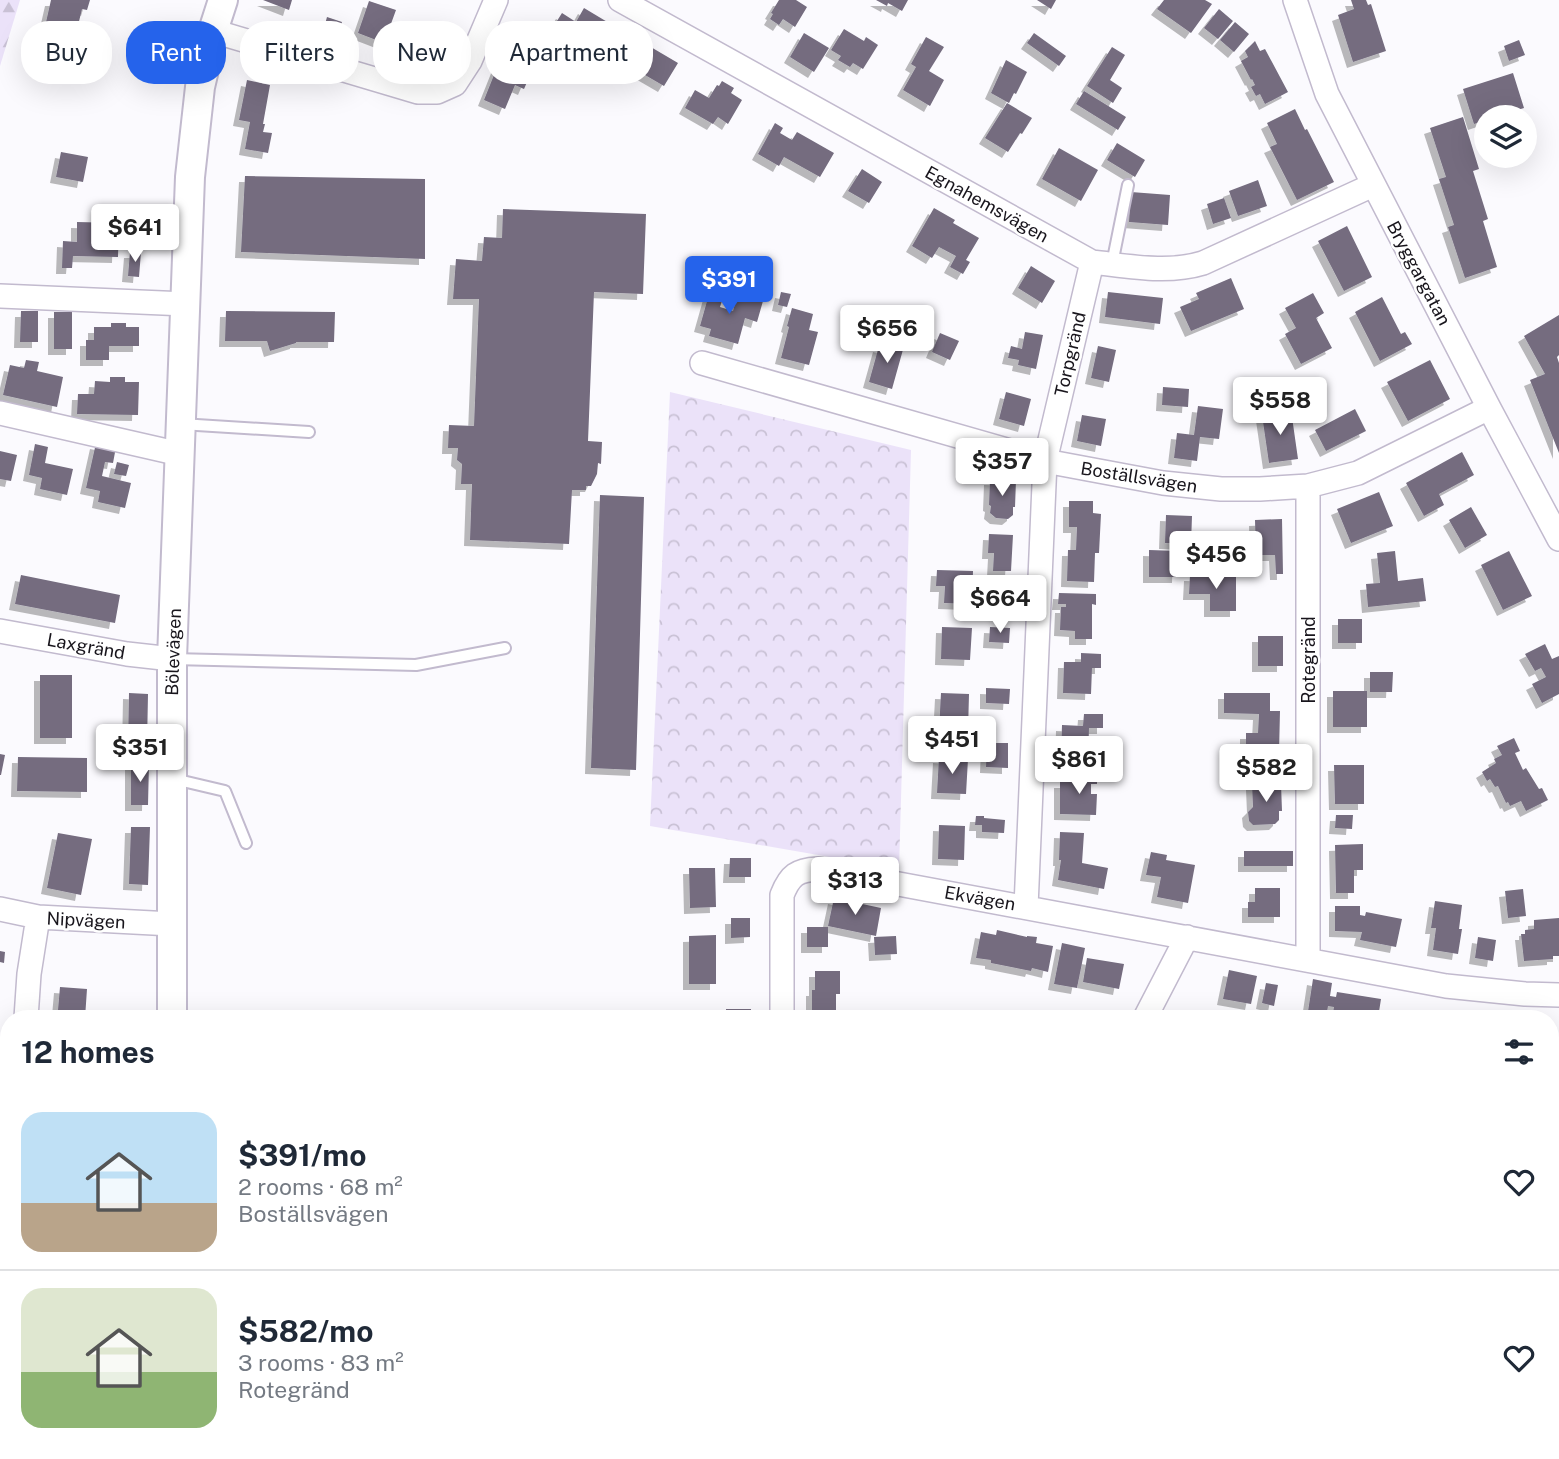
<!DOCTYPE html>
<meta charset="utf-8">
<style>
body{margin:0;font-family:"Public Sans",sans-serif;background:#f6f6f7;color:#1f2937;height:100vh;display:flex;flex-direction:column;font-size:26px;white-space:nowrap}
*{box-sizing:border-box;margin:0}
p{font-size:23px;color:#747a83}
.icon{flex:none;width:38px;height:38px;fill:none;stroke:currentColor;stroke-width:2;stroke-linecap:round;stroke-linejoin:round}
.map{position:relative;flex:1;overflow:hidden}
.drawer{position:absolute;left:0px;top:1010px;width:1559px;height:450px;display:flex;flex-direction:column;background:#fff;border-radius:28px 28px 0 0;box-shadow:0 7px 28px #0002}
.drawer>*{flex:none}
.banner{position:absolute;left:21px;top:21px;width:700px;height:63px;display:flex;gap:14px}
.buttons{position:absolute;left:1474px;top:105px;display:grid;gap:14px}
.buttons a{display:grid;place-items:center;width:63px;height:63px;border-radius:50%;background:#fff;box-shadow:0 7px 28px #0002;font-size:35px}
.price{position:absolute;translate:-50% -60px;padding:0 16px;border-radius:7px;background:#fff;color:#222;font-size:23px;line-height:46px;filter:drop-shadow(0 2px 4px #0008)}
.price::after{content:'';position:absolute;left:50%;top:42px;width:21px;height:16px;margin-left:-10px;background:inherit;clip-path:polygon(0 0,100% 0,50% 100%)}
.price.active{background:#2563eb;color:#fff}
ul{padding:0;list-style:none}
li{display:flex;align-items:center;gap:21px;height:175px;padding:0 21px}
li+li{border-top:2px solid #e0e1e3}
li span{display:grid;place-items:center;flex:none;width:196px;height:140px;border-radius:21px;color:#555}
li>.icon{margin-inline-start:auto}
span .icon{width:84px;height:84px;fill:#fffc;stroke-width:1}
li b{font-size:30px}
h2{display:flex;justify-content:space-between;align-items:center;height:84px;padding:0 21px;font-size:30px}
.tag{padding:0 24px;border-radius:28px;background:#fff;box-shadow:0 7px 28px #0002;font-size:24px;line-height:63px}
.tag.active{background:#2563eb;color:#fff}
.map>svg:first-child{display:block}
</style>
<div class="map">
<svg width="1559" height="1459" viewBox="0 0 1559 1459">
<defs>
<pattern id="forest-firs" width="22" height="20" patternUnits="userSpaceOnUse" patternTransform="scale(1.75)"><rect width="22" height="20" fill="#ebe2f9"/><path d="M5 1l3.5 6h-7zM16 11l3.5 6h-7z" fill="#c9c1d5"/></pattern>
<pattern id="park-crowns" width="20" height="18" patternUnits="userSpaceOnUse" patternTransform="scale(1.75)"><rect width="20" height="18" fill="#ebe2f9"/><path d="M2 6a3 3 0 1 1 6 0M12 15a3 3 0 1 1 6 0" fill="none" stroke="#c9c1d5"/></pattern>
<filter id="shadow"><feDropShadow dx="-6" dy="6" stdDeviation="0" flood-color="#0004"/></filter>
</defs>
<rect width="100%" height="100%" fill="#fbfafe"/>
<path fill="#ebe2f9" d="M1161 1451H1292V1459H1161Z"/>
<path fill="url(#forest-firs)" d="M0 0H20L0 66Z"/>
<path fill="url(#park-crowns)" d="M670 392 911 450 899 869 650 826Z"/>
<path fill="#746c7f" filter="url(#shadow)" d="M51 0H90L87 10 82 9 75 38 44 31Z
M263 0H292L289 10Z
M779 0H796L807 7 795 27 783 19 779 25 770 19 773 14 771 13Z
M876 0H908L902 11 888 3 887 6Z
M1037 0H1056L1051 9Z
M1164 0H1205L1212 4 1191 33 1157 9Z
M1351 0H1366L1368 5 1371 4 1386 51 1353 62 1338 15 1354 9Z
M369 1 396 10 384 43 358 33Z
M584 8 619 29 603 56 570 36 567 41 550 32 562 13 576 22Z
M1219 9 1233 21 1218 39 1204 28Z
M327 17 342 22 337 39 322 35Z
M1235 22 1249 34 1234 52 1220 40Z
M844 29 864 41 866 37 878 45 863 69 853 63 850 67 838 60 841 56 831 50Z
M804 33 829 48 814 72 790 57Z
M1034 33 1066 56 1059 66 1027 43Z
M926 37 944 47 929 71 944 80 930 106 903 90 916 67 911 64Z
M1519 40 1525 55 1509 61 1504 46Z
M1255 41 1260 51 1265 49 1288 92 1265 104 1260 94 1256 96 1251 87 1255 85 1252 79 1251 80 1241 61 1248 57 1245 51Z
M644 43 678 63 664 86 633 68 630 73 615 64 625 48 637 55Z
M1112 47 1125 55 1110 80 1122 88 1113 103 1087 86Z
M500 60 531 73 524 89 515 85 505 109 484 100Z
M1006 60 1027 72 1016 94 1014 93 1009 103 991 93Z
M1513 73 1524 108 1494 117H1486V120L1474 124 1463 89Z
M247 80 270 85 263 124H265L263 132 272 133 268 153 245 149 250 122 239 120Z
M722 81 734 88 731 93 742 100 728 124 718 117 713 124 685 108 695 90 709 98 717 85 719 86Z
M1084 91 1126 117 1118 130 1076 104Z
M1007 103 1032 118 1022 134 1020 133 1008 152 985 138Z
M1295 109 1305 130 1307 129 1334 182 1297 200 1270 147 1277 144 1267 123Z
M1463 117 1479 169 1473 171 1488 219 1483 221 1497 267 1465 278 1448 227 1454 225 1439 179 1446 177 1430 128Z
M775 123 783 128 780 133 792 140 797 132 834 153 820 177 784 157 779 166 758 154Z
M1117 143 1145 160 1135 177 1107 160Z
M1059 148 1098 170 1081 201 1042 179Z
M61 152 88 157 83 182 56 177Z
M862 169 882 182 869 203 848 191Z
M245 176 425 179V259L241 252Z
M1258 180 1267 206 1238 216 1229 191Z
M1131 192 1170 195 1168 225 1129 222Z
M1224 198 1231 218 1213 224 1207 204Z
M934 208 955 220 953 223 979 238 966 260 970 262 963 274 950 267 956 256 939 247 932 258 912 246Z
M503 209 646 214 643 294 594 292 588 441 602 442 601 464 598 463 597 474 591 486H586V490H572L569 544 470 540 472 484H461L462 464 457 460 458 448H448L449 425 474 426 479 299H453L456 259 482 261 484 237 502 238Z
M77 222 119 223 118 257 73 256 72 268H62L63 241 77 242Z
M1347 226 1372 277 1344 291 1318 241Z
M130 252H141L139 277 128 276Z
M1031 266 1055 281 1042 303 1018 288Z
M1231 278 1244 309 1191 331 1180 307 1199 299 1196 293Z
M711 287 725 291 720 307 733 311 738 294 763 301 757 322 745 318 738 344 709 336 711 329 700 326Z
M781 292 791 294 787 307 778 305Z
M1108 292 1163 298 1160 324 1105 317Z
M1313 293 1324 313 1316 318 1332 348 1301 364 1285 334 1296 328 1285 308Z
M1382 297 1401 334 1405 332 1412 344 1380 361 1355 312Z
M792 308 813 314 809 330 818 332 809 365 781 358 789 327 787 326Z
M21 311H38V342H20Z
M226 311 335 312 334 342H296V343L270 351 267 341H225Z
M54 312H72V349H54Z
M1559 315V355L1557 357 1559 363V453L1530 380 1545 374 1524 336Z
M111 323H126V327H139V346H109V360H86V340H94V327H111Z
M1025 332 1043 335 1036 369 1018 365 1019 360 1008 358 1011 346 1022 349Z
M940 333 959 341 950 360 932 352Z
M890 342 904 346 892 389 869 382 879 346 888 348Z
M1098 346 1116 350 1109 382 1091 378Z
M26 360 39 362 37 371 63 377 57 407 3 395 10 365 24 368Z
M1430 360 1450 399 1408 421 1387 382Z
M110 377H125V382H139L138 415 77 414 78 394H94L95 381 110 382Z
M1163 387 1189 389 1188 407 1162 405Z
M1006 392 1031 399 1024 426 999 419Z
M1198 406 1223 409 1219 439 1200 437 1197 461 1174 458 1177 433 1194 435Z
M1355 409 1366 431 1326 451 1315 430Z
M1291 410 1298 459 1269 463 1262 415Z
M1082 415 1106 419 1101 446 1077 441Z
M96 443 116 447 113 463 105 462 102 476 131 483 125 508 98 502 100 491 86 488Z
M35 444 48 447 45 463 73 469 67 495 40 489 42 478 29 475Z
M0 451 17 455 11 481 0 479Z
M1462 452 1474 475 1439 494 1444 505 1424 516 1406 483Z
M117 462 129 465 126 476 114 474Z
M990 479 1016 480 1015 507H1013V515L1008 519 996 518 990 513 991 506 989 505Z
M1379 492 1393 526 1351 543 1337 509Z
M600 495 644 497 636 770 591 768Z
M1069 501H1093V513L1101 514 1099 553H1095L1094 582 1067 581 1068 550H1076L1077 527H1069Z
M1471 507 1487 535 1465 548 1449 520Z
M1166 515 1192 516 1191 544 1165 543Z
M1282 519 1283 574H1276L1275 555H1256L1255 520Z
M989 534 1013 535 1011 571H993L994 553H988Z
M1149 550 1179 551 1178 577H1149Z
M1395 551 1398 581 1423 578 1426 601 1368 607 1366 584 1380 583 1377 553Z
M1509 551 1532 596 1503 610 1481 565Z
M937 570 973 571 972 604 944 603 945 586H936Z
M21 575 120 595 115 623 15 604Z
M1190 575 1236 576V611H1210V594H1189Z
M1059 593 1096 594V605L1092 604V639H1075V631L1060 630 1061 607H1066V604H1058Z
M1338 619H1362V643H1338Z
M942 627 972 628 970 660 941 659Z
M990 627 1010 628 1009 643 989 642Z
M1258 636H1283V666H1258Z
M1545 644 1552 659 1559 656V694L1542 703 1532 684 1546 677 1541 668 1535 671 1525 654Z
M1081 653 1101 654V668H1092L1091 694 1063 693 1064 662H1081Z
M1370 672H1393L1392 692H1370Z
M40 675H72V738H40Z
M986 688 1010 689 1009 704 986 703Z
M1333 691H1367V727H1333Z
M129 693 148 694 147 745H128Z
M941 693 969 694 968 731 939 730Z
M1224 693H1270V711H1280L1279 753 1246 752V733H1258L1259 714 1224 713Z
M1084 714H1103V728H1089L1088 758 1061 757 1062 725 1083 726Z
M1514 738 1520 751 1515 753 1523 770 1526 768 1539 789 1542 788 1548 800 1526 811 1521 801 1510 806 1508 802 1506 803 1498 786 1495 787 1490 779 1487 781 1482 772 1496 763 1494 759 1502 755 1497 746Z
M987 743H1008V768L986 767Z
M0 754 5 755 1 775H0Z
M18 757 87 758V792L17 791Z
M939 757 968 759 966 794 937 793Z
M131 763H149L148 805H131Z
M1334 765H1364V804H1335Z
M1078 773H1097V784H1091V794H1097L1096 815 1060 814V782H1078Z
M1252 784H1281L1282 811H1279V820L1275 824 1253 825 1249 821 1248 812 1253 807Z
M1336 815H1353L1352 829 1335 828Z
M976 816H984V818L1005 820 1004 833 982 832V825H975Z
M939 825 965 826 964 860 938 859Z
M131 827H150L148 885 129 884Z
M1060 832 1084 833 1082 863 1108 868 1104 889 1058 880 1061 860H1059Z
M58 833 92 839 81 895 47 888Z
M1363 844V870H1354V893H1336L1335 845Z
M1244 851H1293V866H1244Z
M1151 852 1167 855 1166 860 1195 865 1188 903 1157 897 1161 877 1146 875Z
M730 858H751V877H729Z
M689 868H715L716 907 690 908Z
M1255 888H1280V917H1248V902H1255Z
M1523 889 1526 916 1508 918 1505 891Z
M834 898 881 908 876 936 828 926Z
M1435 901 1462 905 1459 929H1462L1458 954 1433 950 1436 928H1431Z
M1335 906H1360V915L1365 916 1366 912 1402 919 1396 947 1360 940 1362 932 1335 931Z
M731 918H750V937L731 938Z
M1559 918V956H1553V959L1524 961 1521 934H1525V930L1534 929V920Z
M807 927H828V947H807Z
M997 930 1027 937V936L1037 937 1036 943 1053 946 1048 972 1032 968 1031 971 991 963V960L976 958 981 932 996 935Z
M716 935V984H689V936Z
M896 936 897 954 875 955 874 937Z
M1478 937 1496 940 1493 961 1475 958Z
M1062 943 1085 948 1077 988 1054 984Z
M0 951 5 952 4 963 0 962Z
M1087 958 1124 964 1119 989 1083 982Z
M1229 970 1257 976 1251 1004 1223 999Z
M815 971H840V994H836V1018H812V990H815Z
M1313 979 1332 983 1330 996 1336 997 1337 992 1381 999 1378 1018H1332L1334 1007 1328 1006 1326 1018H1307Z
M1266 983 1278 985 1274 1006 1262 1003Z
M60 987 87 989 85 1018H59L60 1010H58Z
M726 1009H751V1018H726Z
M1051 1010 1071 1014 1070 1018H1049Z
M987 1013 1008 1017V1018H986Z
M1552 1059H1559V1082H1552Z
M1550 1091H1556V1110H1550Z
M1550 1174H1559V1229H1550Z
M1550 1261H1559V1307H1550Z
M37 1451H62V1459H37Z
M599 1451H620L618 1459H597Z
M628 1451H656L654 1458Z
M677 1451H691L690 1459H676Z
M870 1451H904L901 1453 908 1459H878Z
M1441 1451H1480V1459H1441Z
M751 1452 769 1457V1459H749Z
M1505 1452H1531V1459H1505Z"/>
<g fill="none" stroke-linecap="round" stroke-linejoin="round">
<defs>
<path id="service" d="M1112 264 1128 185
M181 424 309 432
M172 659 416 665 505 648
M174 779 225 791 246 843"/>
<path id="minor" d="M620 0 1092 262C1129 266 1167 274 1203 263L1373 185
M1295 0 1327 94 1489 408 1559 539
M213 31 418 92H437L455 84 470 61 496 0
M0 296 186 304
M702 363 1045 461 1163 483 1221 489H1260L1308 486 1358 473 1489 408
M0 413 180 454
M0 631 127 654 172 659
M1026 907 1045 461 1092 262
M0 909 38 917 172 924
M1308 960V486
M26 1018 29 974 38 917
M782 1018V895C790 875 797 870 818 869L1446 986 1525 994 1559 995
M1145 1018 1187 937
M1550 1141H1559
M0 1212H9
M1550 1338H1559
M445 1451 480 1459
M7 1459 9 1314"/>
<path id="tertiary" d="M172 1018V659L190 177 200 87 213 31 223 0
M171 1451V1459"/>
</defs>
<use href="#service" stroke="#c2bace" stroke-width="14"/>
<use href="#minor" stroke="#c2bace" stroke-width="26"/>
<use href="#tertiary" stroke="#c2bace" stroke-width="32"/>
<use href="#service" stroke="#fff" stroke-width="10"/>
<use href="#minor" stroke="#fff" stroke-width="23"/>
<use href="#tertiary" stroke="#fff" stroke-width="28"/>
</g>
<g text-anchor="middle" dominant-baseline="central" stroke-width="5" stroke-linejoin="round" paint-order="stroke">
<g font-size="18" fill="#18151c" stroke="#fff">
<text transform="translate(987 204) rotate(29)">Egnahemsvägen</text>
<text transform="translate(1419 273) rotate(62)">Bryggargatan</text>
<text transform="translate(1070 354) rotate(-77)">Torpgränd</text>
<text transform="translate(1139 477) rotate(9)">Boställsvägen</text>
<text transform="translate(86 646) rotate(10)">Laxgränd</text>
<text transform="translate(173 652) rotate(-88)">Bölevägen</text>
<text transform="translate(1308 660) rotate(-90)">Rotegränd</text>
<text transform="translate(980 898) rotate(10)">Ekvägen</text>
<text transform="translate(86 920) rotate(3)">Nipvägen</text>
</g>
</g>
</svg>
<div class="buttons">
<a><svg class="icon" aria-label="layers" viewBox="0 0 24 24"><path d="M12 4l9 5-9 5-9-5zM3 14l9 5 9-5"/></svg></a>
</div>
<b class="price" style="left:135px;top:264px">$641</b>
<b class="price active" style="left:729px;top:316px">$391</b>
<b class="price" style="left:887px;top:365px">$656</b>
<b class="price" style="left:1280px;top:437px">$558</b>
<b class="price" style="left:1002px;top:498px">$357</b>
<b class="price" style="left:1216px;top:591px">$456</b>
<b class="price" style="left:1000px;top:635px">$664</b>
<b class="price" style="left:952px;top:776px">$451</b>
<b class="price" style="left:140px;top:784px">$351</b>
<b class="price" style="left:1079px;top:796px">$861</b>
<b class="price" style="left:1266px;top:804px">$582</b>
<b class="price" style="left:855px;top:917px">$313</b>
<div class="banner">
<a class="tag">Buy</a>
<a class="tag active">Rent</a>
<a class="tag">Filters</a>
<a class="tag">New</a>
<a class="tag">Apartment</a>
</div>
<section class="drawer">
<h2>12 homes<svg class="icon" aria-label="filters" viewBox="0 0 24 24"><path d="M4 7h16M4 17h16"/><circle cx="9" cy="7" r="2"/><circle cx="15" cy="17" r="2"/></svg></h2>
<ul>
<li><span style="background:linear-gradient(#bfe0f5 65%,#b9a48a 0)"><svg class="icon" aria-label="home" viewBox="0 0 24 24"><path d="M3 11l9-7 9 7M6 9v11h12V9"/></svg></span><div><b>$391/mo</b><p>2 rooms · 68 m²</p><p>Boställsvägen</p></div><svg class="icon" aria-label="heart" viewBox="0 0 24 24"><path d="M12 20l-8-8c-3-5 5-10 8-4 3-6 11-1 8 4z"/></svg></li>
<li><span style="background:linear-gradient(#dfe7d0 60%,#8fb573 0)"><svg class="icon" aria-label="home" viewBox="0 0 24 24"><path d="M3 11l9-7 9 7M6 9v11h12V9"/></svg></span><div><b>$582/mo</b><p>3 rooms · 83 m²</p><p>Rotegränd</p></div><svg class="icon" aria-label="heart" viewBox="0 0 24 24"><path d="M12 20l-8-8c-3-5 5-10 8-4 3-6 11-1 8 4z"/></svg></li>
</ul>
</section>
</div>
